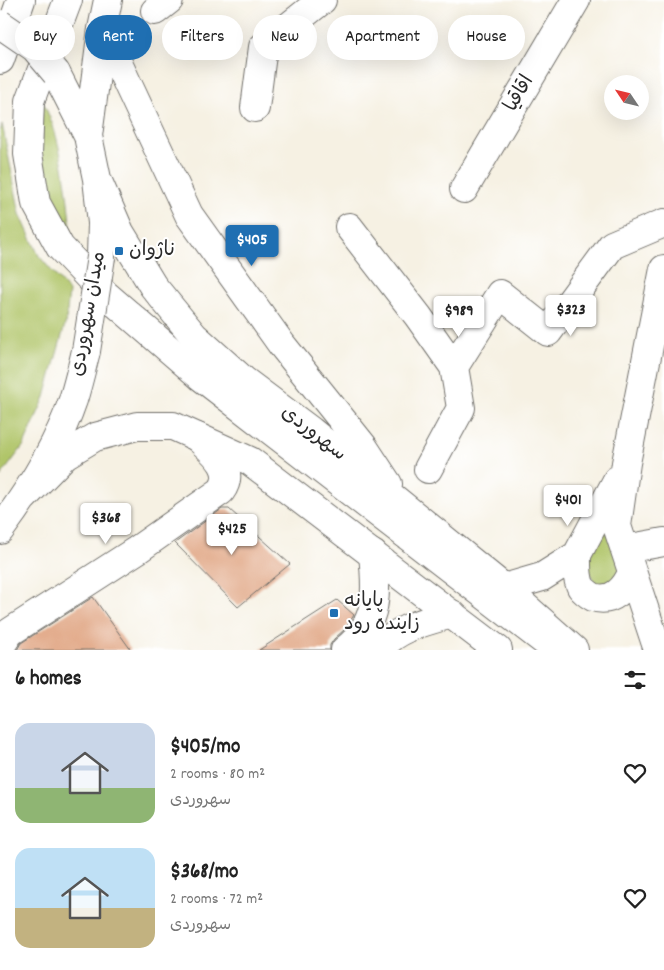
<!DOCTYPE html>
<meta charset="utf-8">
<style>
body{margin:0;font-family:Dekko,"Playpen Sans Arabic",sans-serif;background:#f2f2f2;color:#222;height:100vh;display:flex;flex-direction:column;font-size:19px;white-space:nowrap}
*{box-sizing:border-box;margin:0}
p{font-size:16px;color:#767676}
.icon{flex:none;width:28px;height:28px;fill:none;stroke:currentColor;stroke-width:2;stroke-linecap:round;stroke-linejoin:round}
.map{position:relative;height:650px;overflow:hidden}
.panel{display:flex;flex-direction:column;background:#fff;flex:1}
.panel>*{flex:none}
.top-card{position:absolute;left:15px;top:15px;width:635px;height:45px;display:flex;gap:10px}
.needle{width:32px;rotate:305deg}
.buttons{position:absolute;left:604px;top:75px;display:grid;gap:10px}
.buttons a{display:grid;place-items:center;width:45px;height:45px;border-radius:50%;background:#fff;box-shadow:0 5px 20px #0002;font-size:25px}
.price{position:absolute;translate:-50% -42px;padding:0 11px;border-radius:5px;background:#fff;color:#222;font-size:16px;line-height:32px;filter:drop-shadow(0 1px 2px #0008)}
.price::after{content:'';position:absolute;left:50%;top:30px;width:15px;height:11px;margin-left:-8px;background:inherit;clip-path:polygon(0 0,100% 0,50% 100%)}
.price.on{background:#1f6fb2;color:#fff}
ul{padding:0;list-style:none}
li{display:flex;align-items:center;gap:15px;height:125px;padding:0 15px}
li span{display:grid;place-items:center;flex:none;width:140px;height:100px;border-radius:15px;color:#555}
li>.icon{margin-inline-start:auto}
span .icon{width:60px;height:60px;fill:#fffc;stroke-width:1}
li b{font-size:21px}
h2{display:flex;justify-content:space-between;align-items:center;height:60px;padding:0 15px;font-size:21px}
.chip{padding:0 18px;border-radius:22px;background:#fff;box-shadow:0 5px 20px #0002;font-size:18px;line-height:45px}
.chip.on{background:#1f6fb2;color:#fff}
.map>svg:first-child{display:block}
</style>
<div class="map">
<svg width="664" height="650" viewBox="0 0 664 650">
<rect width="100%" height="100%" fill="#fff"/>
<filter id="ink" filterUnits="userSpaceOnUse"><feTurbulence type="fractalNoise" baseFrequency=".02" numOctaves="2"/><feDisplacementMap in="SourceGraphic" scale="10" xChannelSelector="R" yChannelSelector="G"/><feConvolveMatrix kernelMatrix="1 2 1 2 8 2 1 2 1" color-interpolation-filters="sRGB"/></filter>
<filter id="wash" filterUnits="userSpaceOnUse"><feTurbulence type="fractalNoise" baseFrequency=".0096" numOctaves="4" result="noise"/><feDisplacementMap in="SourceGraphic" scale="20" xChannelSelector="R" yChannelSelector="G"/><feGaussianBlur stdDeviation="1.12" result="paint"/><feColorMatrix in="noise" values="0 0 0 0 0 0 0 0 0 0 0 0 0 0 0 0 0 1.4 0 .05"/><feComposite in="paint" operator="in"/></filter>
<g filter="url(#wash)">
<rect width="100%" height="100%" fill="#f6f1e3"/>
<path fill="#b0c569" stroke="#6e784a" d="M41 98C45 106 49 115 52 123 65 160 69 208 72 247L41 182Z
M2 124 20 214 39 256 69 291 66 321 45 397 24 445 0 477V134Z
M605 521 621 567 615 581 604 587 594 584 587 560Z"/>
<g id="blocks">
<path fill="#e3ad8e" d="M222 509H229L290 564 238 607 175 543Z
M93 597 131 650H17L21 643Z
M337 600 354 615 345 629 334 639 330 645V650H259Z"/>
</g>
</g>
<g filter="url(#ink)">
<use href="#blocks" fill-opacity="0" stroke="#72706b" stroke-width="1"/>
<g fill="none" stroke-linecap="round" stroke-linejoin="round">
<defs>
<path id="minor" d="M155 11 169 0
M255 108 263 47 322 0
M464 189 576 0
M349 227 418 316 454 367 461 408 428 469
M454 367 500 294 548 332 612 245 664 223
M625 549 664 542
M577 555C577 565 576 577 581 587 584 591 588 594 593 597 612 604 626 588 632 572
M504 588 542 577 577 555 617 480
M0 647 10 632 137 550 221 491C237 469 212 451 197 437
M345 650C379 623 377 593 373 554
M379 650C395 628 427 621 452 614
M658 650 617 526 626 463 664 269"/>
<path id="major" d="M102 29 189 215 282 345 363 446 388 484
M56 73 88 136 97 179 102 223 101 257
M88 136 102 29 108 0
M97 179 120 232 153 286 194 336 243 380 311 431 504 588 574 650
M23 498 65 455 95 437 137 426H173L250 461 498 650
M0 530C30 490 57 447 73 400 78 384 82 367 86 351"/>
<path id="highway" d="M68 0 30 101 28 154 36 203 60 247 105 294 200 376 556 650
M0 60 21 0"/>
</defs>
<use href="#minor" stroke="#72706b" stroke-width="30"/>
<use href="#major" stroke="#72706b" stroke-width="30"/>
<use href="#highway" stroke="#72706b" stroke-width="30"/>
<use href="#minor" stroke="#fff" stroke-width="28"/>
<use href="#major" stroke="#fff" stroke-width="28"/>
<use href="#highway" stroke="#fff" stroke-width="28"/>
<defs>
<path id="major-bridge" d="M0 24 35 48 56 73
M86 351 101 257"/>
</defs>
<use href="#major-bridge" stroke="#72706b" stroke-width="30" stroke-linecap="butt"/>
<use href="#major-bridge" stroke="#fff" stroke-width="28"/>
</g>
</g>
<g fill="#1f6fb2" stroke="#fff" stroke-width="2">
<rect x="114" y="246" width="10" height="10" rx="2.5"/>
<rect x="329" y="608" width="10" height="10" rx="2.5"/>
</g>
<g text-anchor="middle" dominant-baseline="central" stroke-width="4" stroke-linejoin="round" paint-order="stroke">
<g font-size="20" fill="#2b2b2b" stroke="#fff">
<text transform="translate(520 94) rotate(-59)">اقاقیا</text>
<text transform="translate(89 314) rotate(-80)">میدان سهروردی</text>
<text transform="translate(313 434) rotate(38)">سهروردی</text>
</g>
<g font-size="20" fill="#2b2b2b" stroke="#fff" text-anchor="start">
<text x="129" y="251">ناژوان</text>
<text x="344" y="602">پایانه<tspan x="344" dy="23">زاینده رود</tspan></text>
</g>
</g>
</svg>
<div class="buttons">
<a><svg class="needle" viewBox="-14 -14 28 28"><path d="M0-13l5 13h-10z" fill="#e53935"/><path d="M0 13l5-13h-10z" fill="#767676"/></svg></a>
</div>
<b class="price on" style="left:252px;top:267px">$405</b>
<b class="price" style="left:571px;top:337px">$323</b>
<b class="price" style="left:459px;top:338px">$989</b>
<b class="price" style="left:568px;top:527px">$401</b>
<b class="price" style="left:106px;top:545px">$368</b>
<b class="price" style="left:232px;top:556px">$425</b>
<div class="top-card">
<a class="chip">Buy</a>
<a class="chip on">Rent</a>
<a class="chip">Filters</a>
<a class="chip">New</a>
<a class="chip">Apartment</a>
<a class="chip">House</a>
</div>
</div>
<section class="panel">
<h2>6 homes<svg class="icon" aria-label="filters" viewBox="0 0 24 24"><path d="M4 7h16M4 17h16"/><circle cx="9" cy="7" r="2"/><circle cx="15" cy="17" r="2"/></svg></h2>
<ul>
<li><span style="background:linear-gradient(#c9d6e8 65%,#8fb573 0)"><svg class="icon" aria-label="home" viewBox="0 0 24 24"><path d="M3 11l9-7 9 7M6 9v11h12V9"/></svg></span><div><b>$405/mo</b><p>2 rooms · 80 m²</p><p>سهروردی</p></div><svg class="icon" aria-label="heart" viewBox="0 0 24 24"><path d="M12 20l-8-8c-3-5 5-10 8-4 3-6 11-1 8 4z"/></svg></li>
<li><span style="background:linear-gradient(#bfe0f5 60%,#c2b280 0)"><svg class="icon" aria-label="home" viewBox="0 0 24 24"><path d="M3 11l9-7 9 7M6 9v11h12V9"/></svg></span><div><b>$368/mo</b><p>2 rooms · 72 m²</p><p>سهروردی</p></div><svg class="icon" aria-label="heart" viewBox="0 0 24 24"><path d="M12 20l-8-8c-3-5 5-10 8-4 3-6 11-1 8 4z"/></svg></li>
</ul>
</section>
